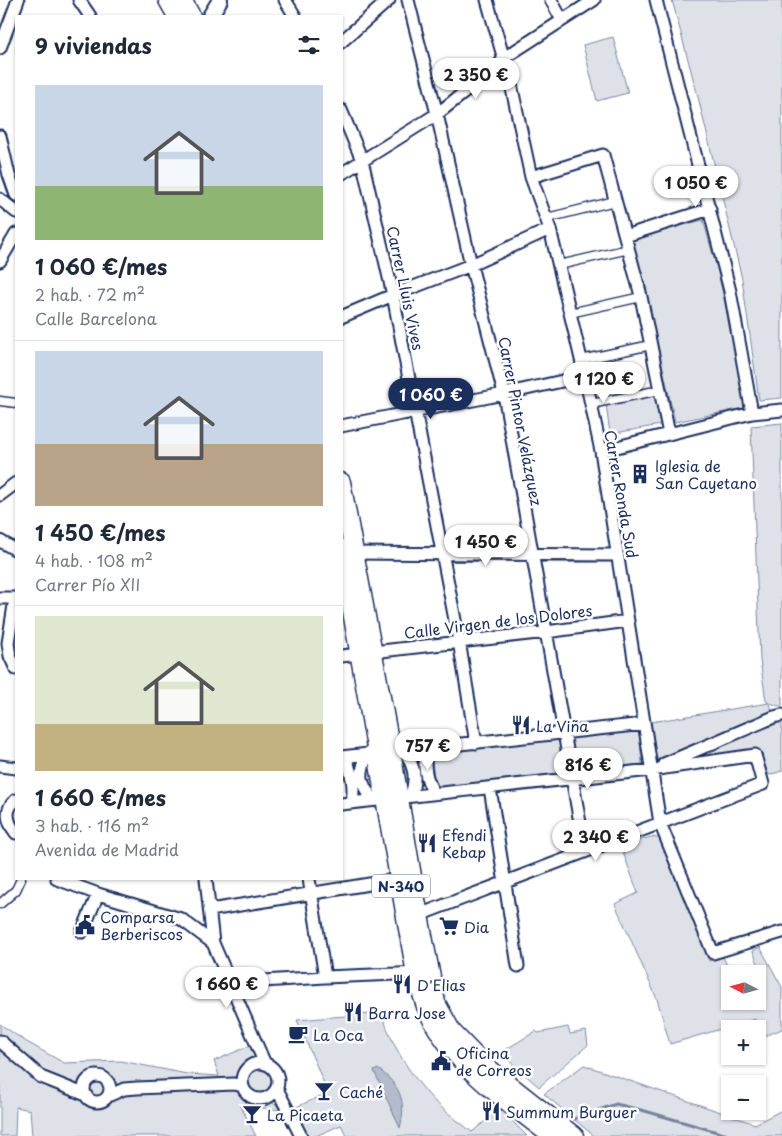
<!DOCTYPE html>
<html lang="es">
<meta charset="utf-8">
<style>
body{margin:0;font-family:"Playpen Sans",sans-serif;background:#f6f6f7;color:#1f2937;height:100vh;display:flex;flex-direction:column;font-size:19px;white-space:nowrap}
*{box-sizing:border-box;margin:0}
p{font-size:16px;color:#747a83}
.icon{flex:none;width:28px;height:28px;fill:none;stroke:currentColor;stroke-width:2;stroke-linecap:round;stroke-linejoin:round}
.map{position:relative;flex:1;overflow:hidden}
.panel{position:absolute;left:15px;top:15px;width:328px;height:865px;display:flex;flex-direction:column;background:#fff;border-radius:0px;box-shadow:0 1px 4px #0004}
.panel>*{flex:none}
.needle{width:32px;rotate:276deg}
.controls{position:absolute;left:721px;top:965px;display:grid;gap:10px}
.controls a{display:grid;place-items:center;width:45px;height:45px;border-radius:0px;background:#fff;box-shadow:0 1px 4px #0004;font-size:25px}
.price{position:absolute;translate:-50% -42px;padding:0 11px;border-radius:18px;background:#fff;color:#222;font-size:16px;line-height:32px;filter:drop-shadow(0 1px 2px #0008)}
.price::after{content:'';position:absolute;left:50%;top:30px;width:15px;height:11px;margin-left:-8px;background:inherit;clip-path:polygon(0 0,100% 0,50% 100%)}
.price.current{background:#1b2f5e;color:#fff}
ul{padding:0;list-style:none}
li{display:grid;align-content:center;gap:10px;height:265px;padding:0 20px}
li+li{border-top:1px solid #e0e1e3}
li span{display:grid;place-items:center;height:155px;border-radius:0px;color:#555}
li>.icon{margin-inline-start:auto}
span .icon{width:90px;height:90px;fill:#fffc;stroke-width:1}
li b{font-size:21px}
h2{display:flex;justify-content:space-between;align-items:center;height:60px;padding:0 20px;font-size:21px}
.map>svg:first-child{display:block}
</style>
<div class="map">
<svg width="782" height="1136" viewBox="0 0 782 1136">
<rect width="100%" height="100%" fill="#fff"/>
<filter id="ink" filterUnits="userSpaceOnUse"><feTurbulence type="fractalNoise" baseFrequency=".02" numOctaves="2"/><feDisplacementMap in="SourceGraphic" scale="10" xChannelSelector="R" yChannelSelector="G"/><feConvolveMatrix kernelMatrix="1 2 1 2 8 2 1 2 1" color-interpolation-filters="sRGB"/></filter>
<g filter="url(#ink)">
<path fill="#dee1e7" stroke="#7c88a2" d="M672 0H782V398L759 400 742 279 698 97Z
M613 37 628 93 597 101 583 45Z
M703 220 718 272 748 407 675 422 649 306 632 239Z
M655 396 660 425 610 434 606 404Z
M782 423V707L770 703 772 712 657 763 651 722 769 703 766 701 760 660 751 426Z
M782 722V771L769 775 759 751 679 763 774 723Z
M639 731 642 764 435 787 431 753Z
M650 837 665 839 709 961 723 957 731 974 730 1001H758V974H732L759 966 753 951 760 947 782 987V1029L762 1037 755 1019 670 1044 657 999 615 904 638 893 621 847Z
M382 1013C390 1042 408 1071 428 1094 440 1108 457 1120 472 1132L500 1109 527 1136H347L341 1125 316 1136H307L294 1108 328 1093 297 1020Z
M0 1024 25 1041 64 1063 121 1061 187 1074 219 1076 214 1061 249 1046 256 1051 261 1059C254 1060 248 1061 243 1066 232 1079 239 1100 255 1103 262 1105 268 1101 275 1104 277 1106 278 1107 279 1110L240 1105 256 1136H32L30 1110 16 1107 15 1136H0Z
M568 1027 570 1034 586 1031 588 1045 539 1087 500 1053 536 1031 538 1033Z
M584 1065 755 1124 782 1110V1136H594L544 1094Z
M246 1081a13 13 0 1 1 26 0a13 13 0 1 1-26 0Z"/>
<path fill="#b5bbca" stroke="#77839f" d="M378 1069C400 1085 407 1101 400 1128L374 1071Z"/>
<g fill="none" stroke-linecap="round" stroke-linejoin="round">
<path stroke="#77839f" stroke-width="3" d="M574 1119 616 1104 645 1111 731 1136"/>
<defs>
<path id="pedestrian" d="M547 218 615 201
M559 265 629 249
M570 313 641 297
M581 360 651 345
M0 401 16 403
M591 404 660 390
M0 904 16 890 21 879"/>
<path id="minor" d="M79 0 90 16
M285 0 295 16
M408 0 437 114 471 265 504 394 585 851
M487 0 511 84 531 177 550 229 585 376 601 451 660 823 713 953 782 932
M551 0 562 20
M656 0 730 291 752 413
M341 42 389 0
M0 48 18 0
M341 110 362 160 393 295 459 641 476 743
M0 136 9 175 16 195
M341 174 437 114 498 66 504 58 594 0
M531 177 603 155 640 292 669 434
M0 199 16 212
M625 236 710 209
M0 261 16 234
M341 317 393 295 471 265 550 229
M341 426 504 394 585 376
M601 451 752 413 782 410
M0 495 16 483
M0 541 16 550
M349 553 617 555
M0 598H16
M15 599 8 643 10 656 16 669
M373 652 546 632 628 621
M341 656 360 654
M427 748C423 765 425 778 434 793
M405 750C414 768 417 776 411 795
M368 753C359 773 359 783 373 799
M341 757 644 724
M346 757C351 773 355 785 352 802
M664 764 774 717 782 715
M0 766 16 768
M490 788 518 966
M16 800C4 809 7 822 16 833
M341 804 651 770 755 755 763 784 419 915
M57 879 98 894 181 919 213 943
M206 879 213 943 265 1064
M309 879 325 977
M210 910 400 879
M82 932 98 894
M231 983 325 977 421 973
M0 1041 41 1077 86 1095
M242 1081a18 18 0 1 1 36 0a18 18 0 1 1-36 0Z
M84 1089a13 13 0 1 1 26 0a13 13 0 1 1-26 0Z
M277 1089 301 1136
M108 1096 124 1089 137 1088 234 1084 243 1086"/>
<path id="tertiary" d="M210 16 220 0"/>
<path id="trunk" d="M168 0 177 16
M182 0 191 16
M341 482 391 751 416 900 436 1003 452 1032 484 1065 574 1136
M341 549 416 974C420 986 423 1000 428 1011 452 1065 507 1101 552 1136"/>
</defs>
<use href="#pedestrian" stroke="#1b2f5e" stroke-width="11"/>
<use href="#minor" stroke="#1b2f5e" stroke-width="15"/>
<use href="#tertiary" stroke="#1b2f5e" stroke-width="18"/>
<use href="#trunk" stroke="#1b2f5e" stroke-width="21"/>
<use href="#pedestrian" stroke="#fff" stroke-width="8"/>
<use href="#minor" stroke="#fff" stroke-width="11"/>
<use href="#tertiary" stroke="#fff" stroke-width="14"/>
<use href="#trunk" stroke="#fff" stroke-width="18"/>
</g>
</g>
<defs>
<symbol id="building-bare" viewBox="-9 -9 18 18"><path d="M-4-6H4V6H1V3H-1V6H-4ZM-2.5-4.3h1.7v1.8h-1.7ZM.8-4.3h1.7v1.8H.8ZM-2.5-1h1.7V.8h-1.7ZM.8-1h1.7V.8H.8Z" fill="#1b2f5e" stroke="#fff" stroke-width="2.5" paint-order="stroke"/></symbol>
<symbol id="restaurant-bare" viewBox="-9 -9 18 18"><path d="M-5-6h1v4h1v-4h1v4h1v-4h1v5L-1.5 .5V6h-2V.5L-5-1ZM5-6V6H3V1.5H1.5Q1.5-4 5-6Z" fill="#1b2f5e" stroke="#fff" stroke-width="2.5" paint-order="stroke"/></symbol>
<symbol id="civic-bare" viewBox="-9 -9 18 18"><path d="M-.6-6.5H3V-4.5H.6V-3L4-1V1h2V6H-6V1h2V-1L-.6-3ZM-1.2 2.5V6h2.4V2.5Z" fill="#1b2f5e" stroke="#fff" stroke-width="2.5" paint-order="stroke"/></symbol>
<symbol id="supermarket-bare" viewBox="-9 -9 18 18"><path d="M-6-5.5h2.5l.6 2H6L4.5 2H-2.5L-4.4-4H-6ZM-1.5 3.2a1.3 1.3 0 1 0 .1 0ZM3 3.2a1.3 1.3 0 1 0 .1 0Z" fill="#1b2f5e" stroke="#fff" stroke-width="2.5" paint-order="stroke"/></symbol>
<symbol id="cafe-bare" viewBox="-9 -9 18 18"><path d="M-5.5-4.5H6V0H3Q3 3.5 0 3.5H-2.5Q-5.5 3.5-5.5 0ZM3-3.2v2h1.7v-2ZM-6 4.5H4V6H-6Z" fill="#1b2f5e" stroke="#fff" stroke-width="2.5" paint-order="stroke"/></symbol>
<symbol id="bar-bare" viewBox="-9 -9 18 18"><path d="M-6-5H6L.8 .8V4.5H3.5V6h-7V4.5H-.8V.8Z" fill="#1b2f5e" stroke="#fff" stroke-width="2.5" paint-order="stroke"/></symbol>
</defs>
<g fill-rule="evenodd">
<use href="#building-bare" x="626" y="460" width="28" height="28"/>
<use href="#restaurant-bare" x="507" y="711" width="28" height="28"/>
<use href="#restaurant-bare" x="413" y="829" width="28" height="28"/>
<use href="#civic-bare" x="71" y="911" width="28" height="28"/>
<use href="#supermarket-bare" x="435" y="912" width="28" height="28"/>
<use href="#restaurant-bare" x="388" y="970" width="28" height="28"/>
<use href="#restaurant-bare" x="339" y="998" width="28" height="28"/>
<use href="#cafe-bare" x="284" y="1020" width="28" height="28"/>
<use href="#civic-bare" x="427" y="1047" width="28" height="28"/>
<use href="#bar-bare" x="310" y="1077" width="28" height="28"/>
<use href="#restaurant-bare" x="477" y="1097" width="28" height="28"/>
<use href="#bar-bare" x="238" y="1100" width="28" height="28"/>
</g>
<g text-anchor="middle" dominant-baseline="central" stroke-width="5" stroke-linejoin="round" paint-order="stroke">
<rect fill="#fff" stroke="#5f6d8e" stroke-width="1" x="372" y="874.5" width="58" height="23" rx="4"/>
<g font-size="14" font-weight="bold" fill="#1b2f5e">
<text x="401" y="886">N-340</text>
</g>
<g font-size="15" fill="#1b2f5e" stroke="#fff">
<text transform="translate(406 288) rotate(78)">Carrer Lluis Vives</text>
<text transform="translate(521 421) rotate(79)">Carrer Pintor Velázquez</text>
<text transform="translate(622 494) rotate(80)">Carrer Ronda Sud</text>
<text transform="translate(498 621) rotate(-7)">Calle Virgen de los Dolores</text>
</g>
<g font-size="15" fill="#1b2f5e" stroke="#fff" text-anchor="start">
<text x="655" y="465">Iglesia de<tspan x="655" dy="17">San Cayetano</tspan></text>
<text x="536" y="725">La Viña</text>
<text x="442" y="834">Efendi<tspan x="442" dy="17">Kebap</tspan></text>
<text x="100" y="916">Comparsa<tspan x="100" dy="17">Berberiscos</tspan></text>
<text x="464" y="926">Dia</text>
<text x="417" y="984">D'Elias</text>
<text x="368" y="1012">Barra Jose</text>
<text x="313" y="1034">La Oca</text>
<text x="456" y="1052">Oficina<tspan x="456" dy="17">de Correos</tspan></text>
<text x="339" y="1091">Caché</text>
<text x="506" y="1111">Summum Burguer</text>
<text x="267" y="1114">La Picaeta</text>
</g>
</g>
</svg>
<div class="controls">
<a><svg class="needle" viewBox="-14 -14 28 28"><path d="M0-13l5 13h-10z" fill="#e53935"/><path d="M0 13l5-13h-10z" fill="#747a83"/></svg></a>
<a>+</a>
<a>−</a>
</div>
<b class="price" style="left:476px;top:100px">2 350 €</b>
<b class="price" style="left:696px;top:208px">1 050 €</b>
<b class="price" style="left:604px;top:404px">1 120 €</b>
<b class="price current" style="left:431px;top:420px">1 060 €</b>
<b class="price" style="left:486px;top:567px">1 450 €</b>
<b class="price" style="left:428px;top:771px">757 €</b>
<b class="price" style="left:588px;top:790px">816 €</b>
<b class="price" style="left:596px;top:862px">2 340 €</b>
<b class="price" style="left:227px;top:1009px">1 660 €</b>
<section class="panel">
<h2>9 viviendas<svg class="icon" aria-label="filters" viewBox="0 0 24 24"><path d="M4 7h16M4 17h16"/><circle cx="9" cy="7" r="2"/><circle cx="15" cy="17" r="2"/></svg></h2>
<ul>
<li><span style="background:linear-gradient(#c9d6e8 65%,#8fb573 0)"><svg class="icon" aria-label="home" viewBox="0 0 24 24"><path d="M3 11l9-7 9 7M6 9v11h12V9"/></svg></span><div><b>1 060 €/mes</b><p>2 hab. · 72 m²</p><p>Calle Barcelona</p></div></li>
<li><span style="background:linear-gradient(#c9d6e8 60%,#b9a48a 0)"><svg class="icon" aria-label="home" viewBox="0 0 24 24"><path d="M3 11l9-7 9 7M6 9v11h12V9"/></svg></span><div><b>1 450 €/mes</b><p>4 hab. · 108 m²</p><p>Carrer Pío XII</p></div></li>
<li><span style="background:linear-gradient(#dfe7d0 70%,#c2b280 0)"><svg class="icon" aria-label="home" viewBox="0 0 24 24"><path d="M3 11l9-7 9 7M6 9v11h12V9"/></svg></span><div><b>1 660 €/mes</b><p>3 hab. · 116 m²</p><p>Avenida de Madrid</p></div></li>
</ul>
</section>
</div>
